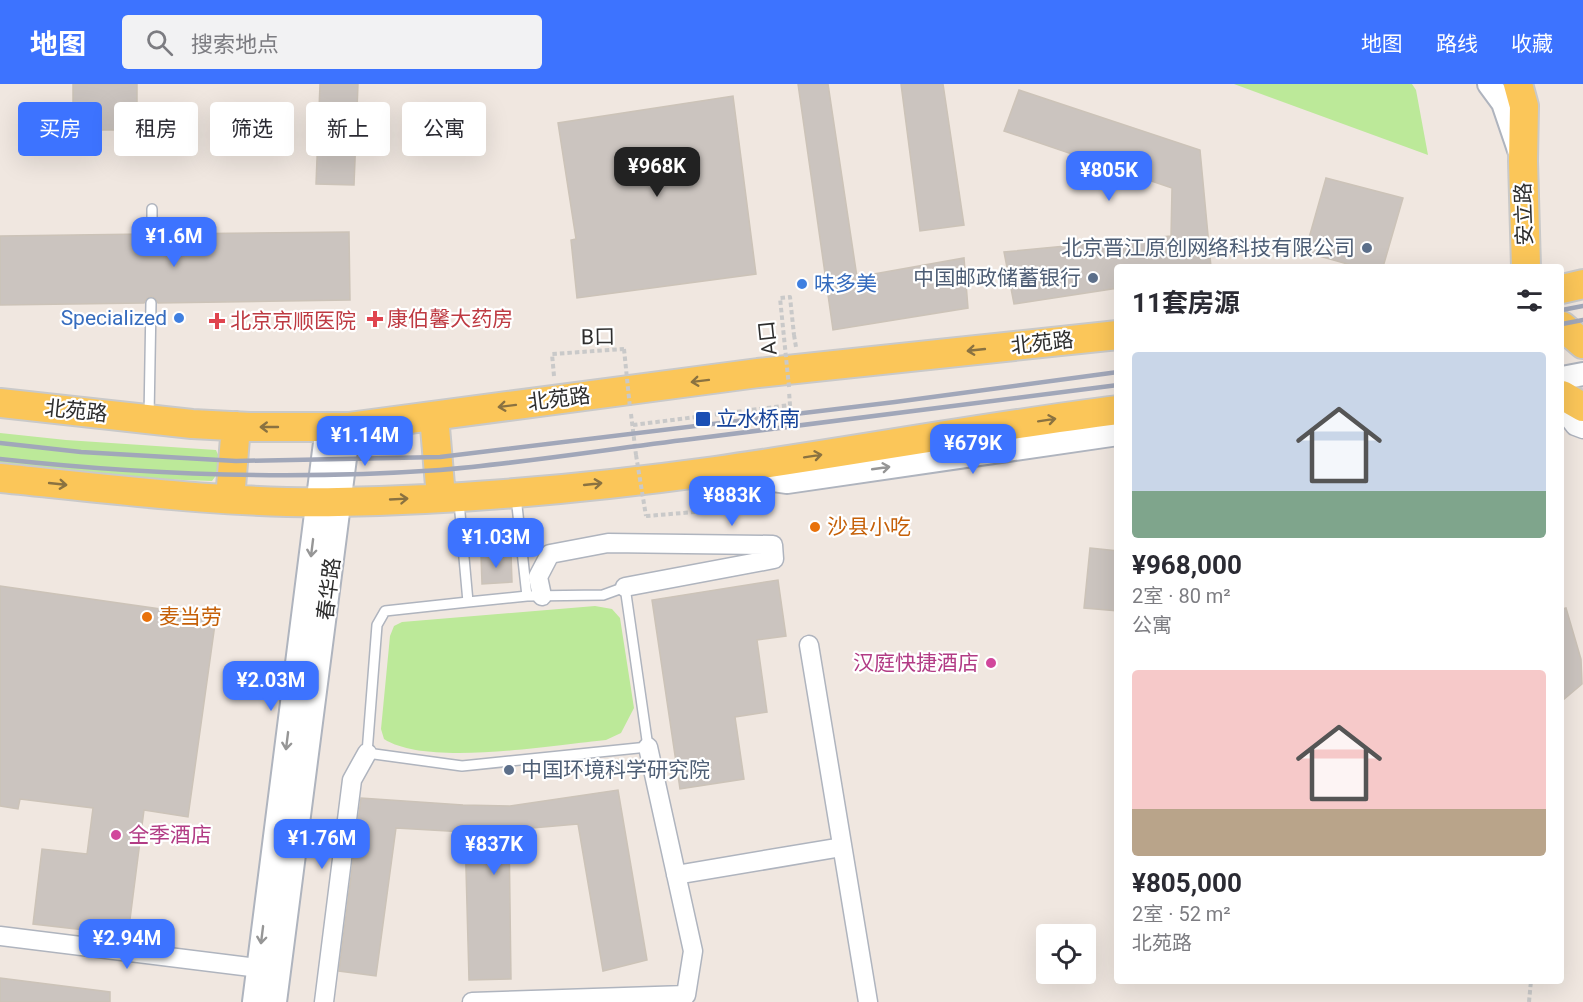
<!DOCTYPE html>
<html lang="zh">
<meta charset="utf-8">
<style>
body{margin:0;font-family:Roboto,"Noto Sans SC",sans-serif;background:#f2f2f3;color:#2b2b33;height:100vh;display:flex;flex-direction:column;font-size:22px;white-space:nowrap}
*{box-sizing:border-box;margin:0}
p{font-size:20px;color:#7c7c81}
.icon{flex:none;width:33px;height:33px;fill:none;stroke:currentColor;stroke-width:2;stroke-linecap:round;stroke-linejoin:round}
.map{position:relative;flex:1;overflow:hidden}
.side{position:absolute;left:1114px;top:180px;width:450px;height:720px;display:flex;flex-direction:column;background:#fff;border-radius:6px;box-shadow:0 6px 24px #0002}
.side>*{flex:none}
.banner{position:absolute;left:18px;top:18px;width:570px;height:54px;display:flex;gap:12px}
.buttons{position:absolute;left:1036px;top:840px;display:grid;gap:12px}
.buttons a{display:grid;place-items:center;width:60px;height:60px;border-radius:6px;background:#fff;box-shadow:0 6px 24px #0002;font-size:30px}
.price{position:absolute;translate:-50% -51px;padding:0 14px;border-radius:12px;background:#3d73ff;color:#fff;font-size:20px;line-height:39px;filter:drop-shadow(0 2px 3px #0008)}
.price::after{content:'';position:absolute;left:50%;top:36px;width:18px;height:14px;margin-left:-9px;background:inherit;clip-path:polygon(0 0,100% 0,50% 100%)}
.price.active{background:#222;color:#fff}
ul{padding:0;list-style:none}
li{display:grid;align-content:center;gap:12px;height:318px;padding:0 18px}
li span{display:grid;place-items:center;height:186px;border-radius:6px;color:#555}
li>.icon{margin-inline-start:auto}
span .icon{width:108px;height:108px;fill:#fffc;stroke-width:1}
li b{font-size:26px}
h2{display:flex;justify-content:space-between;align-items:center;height:72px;padding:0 18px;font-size:26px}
.pill{padding:0 21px;border-radius:6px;background:#fff;box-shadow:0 6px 24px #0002;font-size:21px;line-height:54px}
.pill.active{background:#3d73ff;color:#fff}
header{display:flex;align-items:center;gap:36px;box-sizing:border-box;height:84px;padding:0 30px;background:#3d73ff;color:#fff}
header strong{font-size:28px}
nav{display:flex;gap:33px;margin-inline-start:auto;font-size:21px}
.search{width:420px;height:54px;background:#f2f2f3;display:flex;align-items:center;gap:15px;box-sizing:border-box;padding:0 21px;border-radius:6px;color:#7c7c81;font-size:22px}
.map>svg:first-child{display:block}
</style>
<header>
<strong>地图</strong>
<div class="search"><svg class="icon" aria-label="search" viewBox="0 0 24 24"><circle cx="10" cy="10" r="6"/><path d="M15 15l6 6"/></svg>搜索地点</div>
<nav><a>地图</a><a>路线</a><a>收藏</a></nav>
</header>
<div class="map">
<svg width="1583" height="918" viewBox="0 0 1583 918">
<rect width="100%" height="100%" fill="#f0e7e0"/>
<path fill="#bce999" d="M1234 0H1412L1416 6 1428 71Z
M0 349 66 356 216 366 223 382 212 397 131 394 0 383Z
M595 522 612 525 620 534 634 624 621 649 606 656C553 661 427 683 384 655L381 645 390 552 394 542 402 538Z"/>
<path fill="#cbc4bf" stroke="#ccc3b8" stroke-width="1.5" d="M73 0H137V46H93V23H73Z
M320 0H358L354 101 316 100Z
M798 0H828L857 193 964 174 968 224 833 246Z
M901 0H943L964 141 920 147Z
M1019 6 1200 66 1211 183H1118V204L1014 220 1004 168 1171 152 1172 104 1004 47Z
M733 12 756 190 577 214 571 156 576 155 558 39Z
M1326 94 1403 114 1383 183H1358L1305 168Z
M349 148 350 216 158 219 155 214 151 212 146 215 144 219 0 221V152L145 150 148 155 153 157 157 154 159 150Z
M1090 464 1118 467V527L1084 524Z
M511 469 512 498 482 500 481 471Z
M778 496 786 552 757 556 767 628 735 633 744 695 680 705 652 516Z
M0 502 216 533 188 733 144 726 128 851 33 840 42 765 87 770 93 724 20 715 18 725 0 722Z
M1566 524 1581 575 1582 600 1562 617V525Z
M618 706 647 876 603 887 578 740 509 746 511 895 469 896 465 748 396 744 376 892 339 887 361 714 463 721 510 722Z
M0 894 110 908V918H0Z"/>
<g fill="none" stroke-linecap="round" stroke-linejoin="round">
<defs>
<path id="service" d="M152 150V125
M149 333 151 219
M516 413 527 512
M459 418 468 518 385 527 377 541 367 669 462 682 648 663 625 503 603 511 527 512 468 518"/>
<path id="minor" d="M1562 325 1575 342 1583 345
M542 512 538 493 550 470 608 459 773 461 774 475 625 503
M809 561 868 918
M676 791 842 763
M0 852 258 884
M324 918 352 696 367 669
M472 918 686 911 693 867 648 663"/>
<path id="tertiary" d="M1489 0 1503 19 1519 66
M1562 294 1583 290
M733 390 787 398 1118 350
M254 918 327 343
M275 918 349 343"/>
<path id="primary" d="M1518 0 1524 22 1523 77 1526 183
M1562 205 1583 200
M1562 242 1583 260
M1562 311 1583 323
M0 319 192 340 250 343H349L758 289 1118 251
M434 332 441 413
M0 394C112 405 225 420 338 418 464 416 591 404 715 387 850 368 983 343 1118 326
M230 415 236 342"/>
</defs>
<use href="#service" stroke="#afb4be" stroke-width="12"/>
<use href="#minor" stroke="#afb4be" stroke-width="21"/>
<use href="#tertiary" stroke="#afb4be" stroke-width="26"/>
<use href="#primary" stroke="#c9c9c9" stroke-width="32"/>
<path stroke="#c9c9c9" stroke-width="4" stroke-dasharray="4.5 3" stroke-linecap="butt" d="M794 251 796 263
M554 292 552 270 624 265
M631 330 636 371
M633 341 790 321 789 307
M646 432 732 425 733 410
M1562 662V657
M1529 918 1531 897"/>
<use href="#service" stroke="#fff" stroke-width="9"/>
<use href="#minor" stroke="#fff" stroke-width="18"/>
<use href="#tertiary" stroke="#fff" stroke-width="22"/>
<use href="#primary" stroke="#fbc659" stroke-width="28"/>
<path stroke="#a1a7b9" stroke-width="4.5" d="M1562 226 1583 222
M1562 240 1583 236
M0 359 81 368 236 377 440 373 895 318 1118 288
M0 375C145 391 294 396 440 386 524 379 608 365 692 355 834 338 976 320 1118 301"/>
<path stroke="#c9c9c9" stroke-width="4" stroke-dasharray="4.5 3" stroke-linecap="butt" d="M624 265 630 324
M789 303 780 214 790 213 794 251
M636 371 646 432"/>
</g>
<defs><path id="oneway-shaft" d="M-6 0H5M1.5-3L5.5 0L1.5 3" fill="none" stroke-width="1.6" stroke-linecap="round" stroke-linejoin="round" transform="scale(1.5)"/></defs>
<g stroke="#8a7241">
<use href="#oneway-shaft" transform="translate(976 266) rotate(174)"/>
<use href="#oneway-shaft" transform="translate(700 297) rotate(173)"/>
<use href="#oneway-shaft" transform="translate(507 322) rotate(173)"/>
<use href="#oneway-shaft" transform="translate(1047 336) rotate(-9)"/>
<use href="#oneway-shaft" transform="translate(269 343) rotate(-180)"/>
<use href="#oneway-shaft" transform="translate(813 372) rotate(-9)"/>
<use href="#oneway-shaft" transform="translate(58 400) rotate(6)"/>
<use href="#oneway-shaft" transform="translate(593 400) rotate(-6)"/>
<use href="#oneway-shaft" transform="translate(399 415) rotate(-3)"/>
</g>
<g stroke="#969696">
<use href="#oneway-shaft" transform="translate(881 384) rotate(-8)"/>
<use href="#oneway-shaft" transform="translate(312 464) rotate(97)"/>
<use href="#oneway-shaft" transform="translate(287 657) rotate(97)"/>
<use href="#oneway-shaft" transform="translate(262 851) rotate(97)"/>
</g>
<g fill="#5c6f8a" stroke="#fff" stroke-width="2">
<circle cx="1367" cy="164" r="6"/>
<circle cx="1093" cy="194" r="6"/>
<circle cx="509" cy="686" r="6"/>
</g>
<g fill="#3f7fe0" stroke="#fff" stroke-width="2">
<circle cx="802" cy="200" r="6"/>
<circle cx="179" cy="234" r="6"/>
</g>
<g fill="#e0444e" stroke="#fff" stroke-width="2">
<path d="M372 226h6v6h6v6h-6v6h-6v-6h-6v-6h6z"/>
<path d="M214 228h6v6h6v6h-6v6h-6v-6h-6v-6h6z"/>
</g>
<rect fill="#1a4fb4" stroke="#fff" stroke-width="2" x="695" y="327" width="16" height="16" rx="3"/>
<g fill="#e8710a" stroke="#fff" stroke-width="2">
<circle cx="815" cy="443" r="6"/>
<circle cx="147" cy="533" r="6"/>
</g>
<g fill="#d1479c" stroke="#fff" stroke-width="2">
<circle cx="991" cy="579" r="6"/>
<circle cx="116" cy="751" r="6"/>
</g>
<g text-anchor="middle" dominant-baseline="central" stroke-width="4.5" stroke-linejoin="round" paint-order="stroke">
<g font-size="21" fill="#2e2e2e" stroke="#fff">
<text transform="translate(1524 130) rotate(-92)">安立路</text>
<text transform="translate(598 253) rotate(-1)">B口</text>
<text transform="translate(768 254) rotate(-96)">A口</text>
<text transform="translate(1042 259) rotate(-6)">北苑路</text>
<text transform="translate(559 315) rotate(-7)">北苑路</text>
<text transform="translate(76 327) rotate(6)">北苑路</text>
<text transform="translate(329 505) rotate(-83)">春华路</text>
</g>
<g font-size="21" fill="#4e5e75" stroke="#fff" text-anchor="end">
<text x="1355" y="164">北京晋江原创网络科技有限公司</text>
<text x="1081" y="194">中国邮政储蓄银行</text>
<text x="521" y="686" text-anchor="start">中国环境科学研究院</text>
</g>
<g font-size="21" fill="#366cbe" stroke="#fff" text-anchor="start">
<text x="814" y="200">味多美</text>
<text x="167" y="234" text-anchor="end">Specialized</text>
</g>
<g font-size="21" fill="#be3a42" stroke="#fff" text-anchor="start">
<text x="387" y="235">康伯馨大药房</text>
<text x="230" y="237">北京京顺医院</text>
</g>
<g font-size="21" fill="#164399" stroke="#fff" text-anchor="start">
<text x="716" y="335">立水桥南</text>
</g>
<g font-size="21" fill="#c56008" stroke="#fff" text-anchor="start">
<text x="827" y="443">沙县小吃</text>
<text x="159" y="533">麦当劳</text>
</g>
<g font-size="21" fill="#b23c85" stroke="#fff" text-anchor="end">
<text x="979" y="579">汉庭快捷酒店</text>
<text x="128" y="751" text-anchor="start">全季酒店</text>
</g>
</g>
</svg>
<div class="buttons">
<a><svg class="icon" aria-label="locate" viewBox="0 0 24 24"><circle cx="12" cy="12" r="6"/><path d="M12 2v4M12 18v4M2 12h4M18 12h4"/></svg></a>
</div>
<b class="price active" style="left:657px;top:114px">¥968K</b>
<b class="price" style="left:1109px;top:118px">¥805K</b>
<b class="price" style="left:174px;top:184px">¥1.6M</b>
<b class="price" style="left:365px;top:383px">¥1.14M</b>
<b class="price" style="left:973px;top:391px">¥679K</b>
<b class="price" style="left:732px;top:443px">¥883K</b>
<b class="price" style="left:496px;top:485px">¥1.03M</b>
<b class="price" style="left:271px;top:628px">¥2.03M</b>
<b class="price" style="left:322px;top:786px">¥1.76M</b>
<b class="price" style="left:494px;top:792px">¥837K</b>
<b class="price" style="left:127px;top:886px">¥2.94M</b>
<div class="banner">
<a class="pill active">买房</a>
<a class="pill">租房</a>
<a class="pill">筛选</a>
<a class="pill">新上</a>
<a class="pill">公寓</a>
</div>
<section class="side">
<h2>11套房源<svg class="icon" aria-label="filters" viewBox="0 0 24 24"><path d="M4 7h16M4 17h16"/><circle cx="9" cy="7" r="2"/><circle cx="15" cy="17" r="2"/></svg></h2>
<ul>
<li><span style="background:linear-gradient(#c9d6e8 75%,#7fa58c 0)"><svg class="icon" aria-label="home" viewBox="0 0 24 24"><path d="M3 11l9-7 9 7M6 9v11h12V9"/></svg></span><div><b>¥968,000</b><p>2室 · 80 m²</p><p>公寓</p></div></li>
<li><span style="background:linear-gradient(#f6c9c9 75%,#b9a48a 0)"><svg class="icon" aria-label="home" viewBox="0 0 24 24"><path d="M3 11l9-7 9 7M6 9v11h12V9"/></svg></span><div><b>¥805,000</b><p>2室 · 52 m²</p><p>北苑路</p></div></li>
</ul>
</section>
</div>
